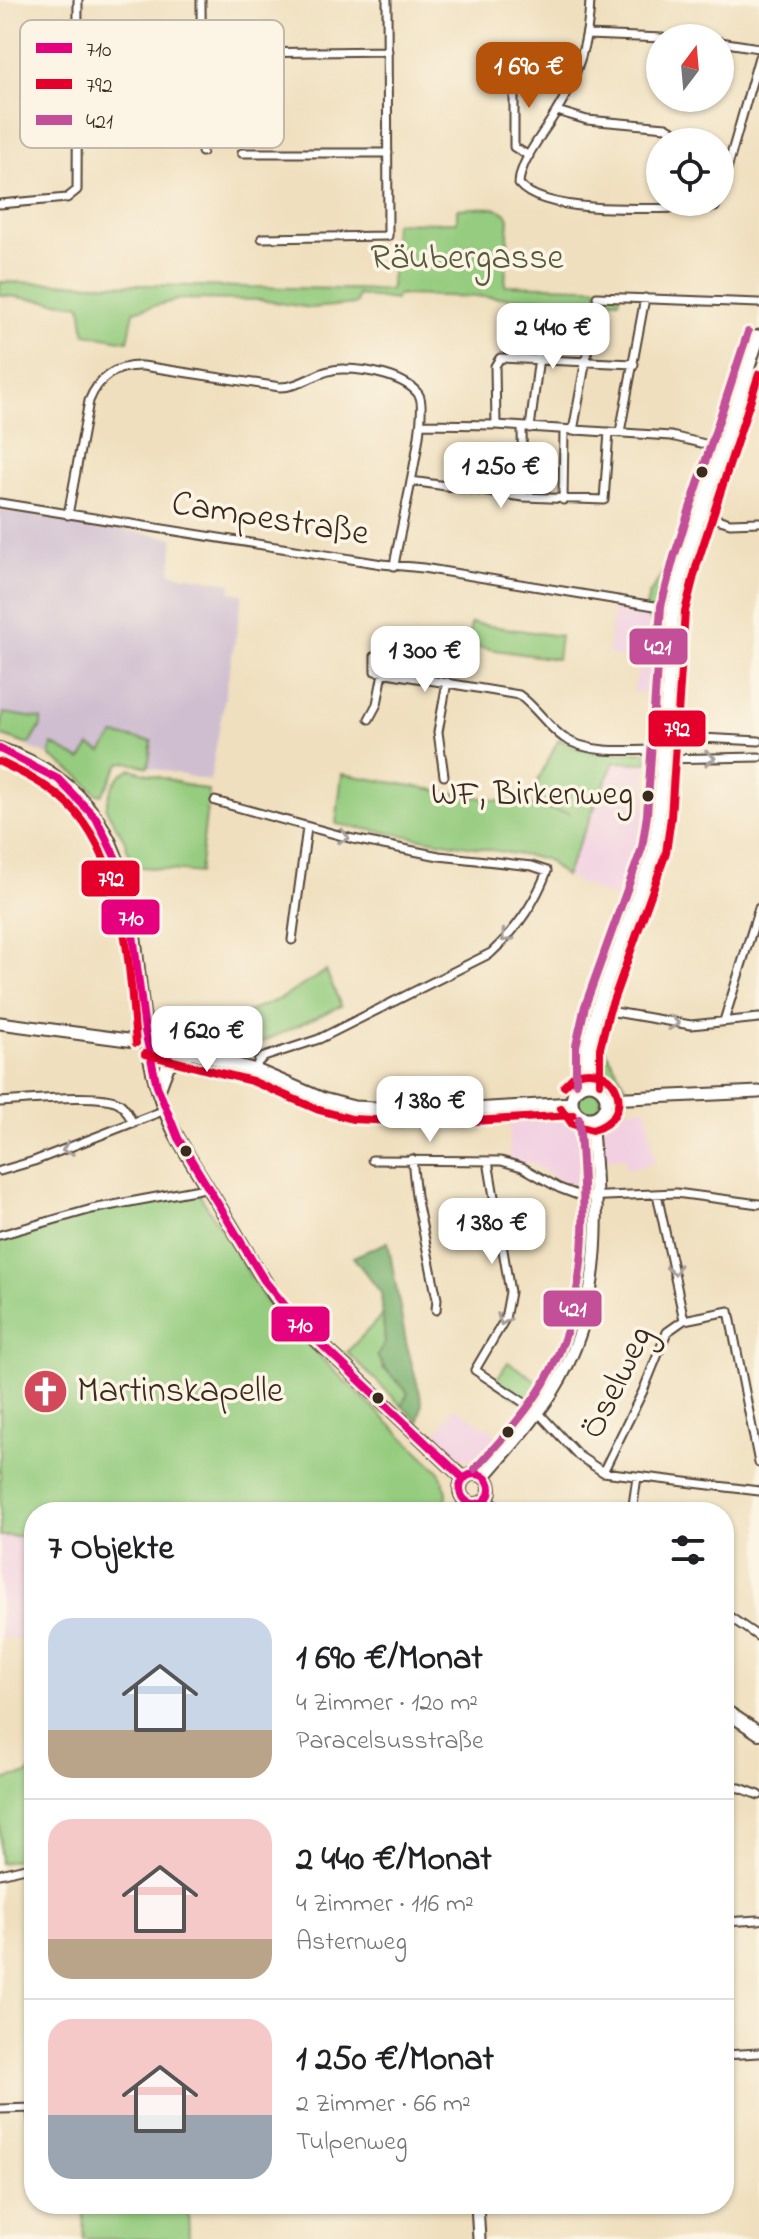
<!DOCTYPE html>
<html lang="de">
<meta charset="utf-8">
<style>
body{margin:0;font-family:"Indie Flower",sans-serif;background:#f2f2f2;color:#202124;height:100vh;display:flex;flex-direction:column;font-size:30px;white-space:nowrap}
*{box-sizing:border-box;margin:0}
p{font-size:26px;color:#757577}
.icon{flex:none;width:44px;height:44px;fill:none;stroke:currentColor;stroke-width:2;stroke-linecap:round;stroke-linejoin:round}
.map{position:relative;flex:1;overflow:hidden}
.panel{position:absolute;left:24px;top:1502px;width:710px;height:712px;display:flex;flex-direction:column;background:#fff;border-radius:32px;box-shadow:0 2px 6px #0004}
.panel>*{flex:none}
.needle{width:52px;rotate:16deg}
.buttons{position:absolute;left:646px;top:24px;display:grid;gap:16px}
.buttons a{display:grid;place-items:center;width:88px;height:88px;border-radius:50%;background:#fff;box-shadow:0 2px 6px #0004;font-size:40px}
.price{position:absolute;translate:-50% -68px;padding:0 18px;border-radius:16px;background:#fff;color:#222;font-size:26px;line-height:52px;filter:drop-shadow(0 2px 4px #0008)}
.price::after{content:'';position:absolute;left:50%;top:48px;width:24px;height:18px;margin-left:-12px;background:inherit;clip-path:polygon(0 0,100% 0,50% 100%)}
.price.current{background:#b45309;color:#fff}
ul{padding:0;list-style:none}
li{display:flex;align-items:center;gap:24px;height:200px;padding:0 24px}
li+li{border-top:2px solid #e0e0e0}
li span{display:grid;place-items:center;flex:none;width:224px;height:160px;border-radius:24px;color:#555}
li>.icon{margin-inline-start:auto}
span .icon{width:96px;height:96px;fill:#fffc;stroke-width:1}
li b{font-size:34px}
h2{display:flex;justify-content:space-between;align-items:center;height:96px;padding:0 24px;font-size:34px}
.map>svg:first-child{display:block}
</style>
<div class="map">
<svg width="759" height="2239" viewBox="0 0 759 2239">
<rect width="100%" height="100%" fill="#fcf5e5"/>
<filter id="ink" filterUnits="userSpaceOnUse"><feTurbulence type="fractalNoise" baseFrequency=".0125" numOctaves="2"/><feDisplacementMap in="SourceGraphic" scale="16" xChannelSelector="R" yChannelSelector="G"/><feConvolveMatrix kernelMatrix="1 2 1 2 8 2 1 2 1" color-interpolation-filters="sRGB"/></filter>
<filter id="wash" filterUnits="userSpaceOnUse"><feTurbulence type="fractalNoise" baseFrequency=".006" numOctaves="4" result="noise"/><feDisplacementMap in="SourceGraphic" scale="32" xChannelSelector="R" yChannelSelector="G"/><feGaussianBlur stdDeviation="1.8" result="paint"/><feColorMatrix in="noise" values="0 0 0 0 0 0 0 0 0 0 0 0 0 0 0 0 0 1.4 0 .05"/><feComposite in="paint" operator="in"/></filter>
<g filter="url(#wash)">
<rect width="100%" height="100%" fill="#efdfbe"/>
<path fill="#f2d0e2" d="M613 607 643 615 658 630 653 696 633 691 640 666 608 653Z
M611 756 647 757 644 841 625 903 565 876 558 870Z
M646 1107 655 1163 626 1169 625 1158 586 1161V1190L567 1185 533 1164 509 1159 510 1119 559 1114 582 1130H601L618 1110Z
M455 1407 504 1440 485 1458 469 1460 454 1455 434 1437Z
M0 1536H34V1638H0Z"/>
<path fill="#cfbed0" d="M0 510 174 538 171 573 231 583 230 592 243 594 210 781 126 762 120 763 105 791 102 795 97 794 80 777 50 756 0 735Z"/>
<path fill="#95cc7f" stroke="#687b4e" stroke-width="2" d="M457 209C473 209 501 202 509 218L505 285 621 288 619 300 397 295 395 300 358 295 356 304 311 308 260 300 181 299 134 311 128 341 85 334 81 305 0 295V282L389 290 391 287 394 223 457 222Z
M688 534 676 567 662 632 644 614 649 595Z
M471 623 560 636 557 659 468 646Z
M4 713 41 719V726L31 743 26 744 0 735Z
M114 735 152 741 148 767 126 762 120 763 102 795 97 794 80 777 50 756 52 744 81 760 90 746 102 752Z
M559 739C584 756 617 752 647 752V763L614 762 565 876 545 859 336 824 342 774 570 813 534 806 538 780Z
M131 769 209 791 199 873 133 866 124 839 106 809C109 792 114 775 131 769Z
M326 971 341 1006 245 1050 233 1018 282 998Z
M599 1039 627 1088C603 1077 597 1066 599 1039Z
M577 1100a12 12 0 1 1 24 0a12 12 0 1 1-24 0Z
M198 1192 272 1311 439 1471 447 1492 446 1512H34V1536H0V1241L92 1211Z
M383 1314 385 1343 382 1368 396 1378 408 1393 402 1406 347 1352Z
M508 1362 539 1382 525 1404 494 1383Z
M0 1765 3 1780 28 1774 34 1766V1856L0 1863Z
M188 2207 189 2239H83L84 2209Z"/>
<path fill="#78b06e" stroke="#5a6d46" stroke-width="2" d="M388 1242 406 1342 422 1401 419 1422 402 1406 408 1393C398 1380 384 1371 377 1356L385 1343 381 1293 353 1257Z"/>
</g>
<g filter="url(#ink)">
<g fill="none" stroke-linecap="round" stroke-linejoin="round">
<defs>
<path id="street" d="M201 0 202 152
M590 0C589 40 577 78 556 112 544 133 520 160 519 184 547 218 671 207 715 207L717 202
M587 35 663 38
M720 42 759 48
M247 53 388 51
M511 79 514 86V147L529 156
M557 111 587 120 666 127 676 133
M242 153H388
M720 194 759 57
M0 204 67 198 77 190 78 0
M262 238 388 236 387 0
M597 297 759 303
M421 424 496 425 671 436 722 448
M496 425 495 366 500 358 634 364
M522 427 523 497
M530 428 545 310
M573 431 595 310
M620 432 645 298
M411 481 523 497 604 500 609 432
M563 500 564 430
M0 503 382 564 423 568 673 609
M700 514 730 523 759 522
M68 515 89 401C99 376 116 365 143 366L280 387C303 387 320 368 344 369 366 369 406 376 419 395 430 413 398 537 394 566
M416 678 414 660 380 654 375 656V671L519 695C536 707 547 726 564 738 590 755 632 750 662 750
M369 719 377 704 383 673
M663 736 759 741
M662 759 759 757
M444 776 438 732 447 682
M215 801 353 839 439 856 532 866 547 871C535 903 516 930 491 953L319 1039 264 1057 258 1062 256 1070
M292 940 307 828
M597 1009 691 1025 759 1018
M724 1021 759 908
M0 1102C25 1101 100 1092 119 1103 126 1107 129 1117 133 1123
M412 1159 416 1196 437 1299 436 1310
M372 1160 501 1161 522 1167 559 1188 583 1197 676 1193 759 1204
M488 1161 510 1292 505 1319 475 1370 538 1412 579 1456 603 1472 759 1491
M0 1171 34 1161 165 1110
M0 1235 92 1209 200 1189 207 1185
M684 1320 729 1311 759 1463
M603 1472 643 1391 667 1332 684 1320 657 1194
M632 1512 637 1477
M724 1613 759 1637
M724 1787 740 1788 759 1795
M0 1874 34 1866
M724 1922 759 1920
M724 2055 759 2053
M31 2108 34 2140
M0 2109 34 2108"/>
<path id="secondary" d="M0 1023 165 1045 256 1070 323 1099 354 1107 439 1111 572 1103
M588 1083V1047L597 1009 654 851 659 816 673 609 685 561 759 336
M572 1101a17 17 0 1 1 34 0a17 17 0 1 1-34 0Z
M607 1099 759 1092
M484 1477C508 1449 533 1422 553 1391 605 1309 599 1211 591 1118
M460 1512 466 1501
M477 2204 479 2239"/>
<path id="primary" d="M0 749C187 813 104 1006 178 1138 196 1170 216 1200 235 1232 250 1257 265 1285 284 1308 304 1330 328 1350 350 1371 388 1407 426 1443 464 1479
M159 1089 168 1065 190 1052
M460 1489a15 15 0 1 1 30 0a15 15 0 1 1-30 0Z
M485 1500 500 1512
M724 1710 759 1733"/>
</defs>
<use href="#street" stroke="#564536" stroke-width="11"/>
<use href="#secondary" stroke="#564536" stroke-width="15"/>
<use href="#primary" stroke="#564536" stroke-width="16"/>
<use href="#street" stroke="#fff" stroke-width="7"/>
<use href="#secondary" stroke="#fff" stroke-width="11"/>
<use href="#primary" stroke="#fff" stroke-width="12"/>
<defs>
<path id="bus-1" d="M0 749 58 779 96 818 119 865 131 918 145 1031 157 1086 178 1138 264 1280 300 1324 464 1479
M460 1489a15 15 0 1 1 30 0a15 15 0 1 1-30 0Z"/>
<path id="bus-2" d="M0 762C25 774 48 785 68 804 126 861 129 967 136 1043
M145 1054 252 1081 319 1110 352 1119 440 1123 573 1115
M600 1083V1048L609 1012 666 853 671 817 685 611 697 564 759 374
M561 1108 572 1124 592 1130C637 1118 620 1061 576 1074L564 1086"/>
<path id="bus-3" d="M576 1083V1046L585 1006 642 848 647 815 661 606 674 557 748 332
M475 1469C499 1442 526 1414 544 1383 591 1301 586 1210 579 1119"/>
</defs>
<use href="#bus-1" stroke="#fcf5e5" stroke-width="14"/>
<use href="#bus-2" stroke="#fcf5e5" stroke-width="14"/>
<use href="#bus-3" stroke="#fcf5e5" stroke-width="14"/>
<use href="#bus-1" stroke="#e5007d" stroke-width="8"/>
<use href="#bus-2" stroke="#e4002b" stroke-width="8"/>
<use href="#bus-3" stroke="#c24f97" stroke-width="8"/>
</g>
<defs><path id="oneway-chevron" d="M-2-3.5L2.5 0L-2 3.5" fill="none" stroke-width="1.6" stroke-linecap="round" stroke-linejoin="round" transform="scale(2)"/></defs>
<g stroke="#a79f9a">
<use href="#oneway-chevron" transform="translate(710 758) rotate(-1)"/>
<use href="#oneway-chevron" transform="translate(344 837) rotate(14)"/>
<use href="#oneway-chevron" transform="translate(506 937) rotate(132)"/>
<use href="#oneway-chevron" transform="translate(674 1023) rotate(8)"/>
<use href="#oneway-chevron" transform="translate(67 1149) rotate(159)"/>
<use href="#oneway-chevron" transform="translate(674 1270) rotate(78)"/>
<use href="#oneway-chevron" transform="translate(503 1320) rotate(110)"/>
</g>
</g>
<defs>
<symbol id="church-disc" viewBox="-11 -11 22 22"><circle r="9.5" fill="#d1495b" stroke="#fcf5e5"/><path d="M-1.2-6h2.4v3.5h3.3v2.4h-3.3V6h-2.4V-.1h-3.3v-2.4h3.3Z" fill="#fff"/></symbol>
</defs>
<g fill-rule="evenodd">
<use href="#church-disc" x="20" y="1366" width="51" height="51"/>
</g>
<g fill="#3b2a1e" stroke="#fcf5e5" stroke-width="3">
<circle cx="702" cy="472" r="7"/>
<circle cx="648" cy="796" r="7"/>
<circle cx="186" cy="1151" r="7"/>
<circle cx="378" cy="1398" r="7"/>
<circle cx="508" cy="1432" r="7"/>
</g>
<g text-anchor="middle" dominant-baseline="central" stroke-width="7" stroke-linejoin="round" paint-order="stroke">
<g font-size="34" fill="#3b2a1e" stroke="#fcf5e5" text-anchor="end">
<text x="633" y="796">WF, Birkenweg</text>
</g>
<g font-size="36" fill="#565b3b" stroke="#fcf5e5">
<text x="467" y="259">Räubergasse</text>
</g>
<g font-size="36" fill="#3b2a1e" stroke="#fcf5e5">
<text transform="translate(270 520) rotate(9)">Campestraße</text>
<text transform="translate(618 1383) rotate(-64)">Öselweg</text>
</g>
<g font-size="36" fill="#3b2a1e" stroke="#fcf5e5" text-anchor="start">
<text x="77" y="1392">Martinskapelle</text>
</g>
</g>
<rect x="20" y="20" width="264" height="128" rx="12" fill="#fcf5e5" stroke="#c2b8a9" stroke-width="2"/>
<rect x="36" y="43" width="36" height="10" fill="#e5007d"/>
<rect x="36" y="79" width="36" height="10" fill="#e4002b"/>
<rect x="36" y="115" width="36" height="10" fill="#c24f97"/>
<g font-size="22" fill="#3b2a1e">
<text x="86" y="56">710</text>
<text x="86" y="92">792</text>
<text x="86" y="128">421</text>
</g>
<g stroke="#fcf5e5" stroke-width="3">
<rect x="628" y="627" width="61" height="39" rx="8" fill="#c24f97"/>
<rect x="647" y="709" width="60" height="39" rx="8" fill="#e4002b"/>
<rect x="80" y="859" width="61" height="39" rx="8" fill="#e4002b"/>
<rect x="100" y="898" width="61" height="38" rx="8" fill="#e5007d"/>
<rect x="542" y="1289" width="61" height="39" rx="8" fill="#c24f97"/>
<rect x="270" y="1305" width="61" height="38" rx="8" fill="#e5007d"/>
</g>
<g font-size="22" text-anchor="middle" font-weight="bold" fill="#fff">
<text x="658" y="654">421</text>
<text x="677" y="736">792</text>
<text x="111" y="886">792</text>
<text x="131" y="925">710</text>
<text x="573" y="1316">421</text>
<text x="300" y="1332">710</text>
</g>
</svg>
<div class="buttons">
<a><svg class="needle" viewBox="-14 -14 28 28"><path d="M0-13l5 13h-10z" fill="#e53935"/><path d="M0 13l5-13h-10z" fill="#757577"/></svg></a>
<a><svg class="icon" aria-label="locate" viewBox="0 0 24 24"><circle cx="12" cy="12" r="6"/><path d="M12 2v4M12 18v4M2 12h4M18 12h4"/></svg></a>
</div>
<b class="price current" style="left:529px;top:110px">1 690 €</b>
<b class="price" style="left:553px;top:371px">2 440 €</b>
<b class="price" style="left:501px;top:510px">1 250 €</b>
<b class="price" style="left:425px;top:694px">1 300 €</b>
<b class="price" style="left:207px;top:1074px">1 620 €</b>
<b class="price" style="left:430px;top:1144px">1 380 €</b>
<b class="price" style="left:492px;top:1266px">1 380 €</b>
<section class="panel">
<h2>7 Objekte<svg class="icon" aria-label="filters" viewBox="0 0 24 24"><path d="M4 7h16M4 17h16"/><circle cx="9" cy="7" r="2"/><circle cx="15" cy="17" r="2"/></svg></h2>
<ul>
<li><span style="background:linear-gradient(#c9d6e8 70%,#b9a48a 0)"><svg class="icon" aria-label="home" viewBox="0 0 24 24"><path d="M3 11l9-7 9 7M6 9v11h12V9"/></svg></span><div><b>1 690 €/Monat</b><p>4 Zimmer · 120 m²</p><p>Paracelsusstraße</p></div></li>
<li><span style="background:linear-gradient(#f6c9c9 75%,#b9a48a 0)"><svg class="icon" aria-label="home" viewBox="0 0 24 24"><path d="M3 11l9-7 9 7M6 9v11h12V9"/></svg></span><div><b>2 440 €/Monat</b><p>4 Zimmer · 116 m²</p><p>Asternweg</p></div></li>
<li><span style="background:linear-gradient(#f6c9c9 60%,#9aa5b1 0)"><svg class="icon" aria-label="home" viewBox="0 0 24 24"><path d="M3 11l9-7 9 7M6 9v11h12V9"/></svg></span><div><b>1 250 €/Monat</b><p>2 Zimmer · 66 m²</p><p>Tulpenweg</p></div></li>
</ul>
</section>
</div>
